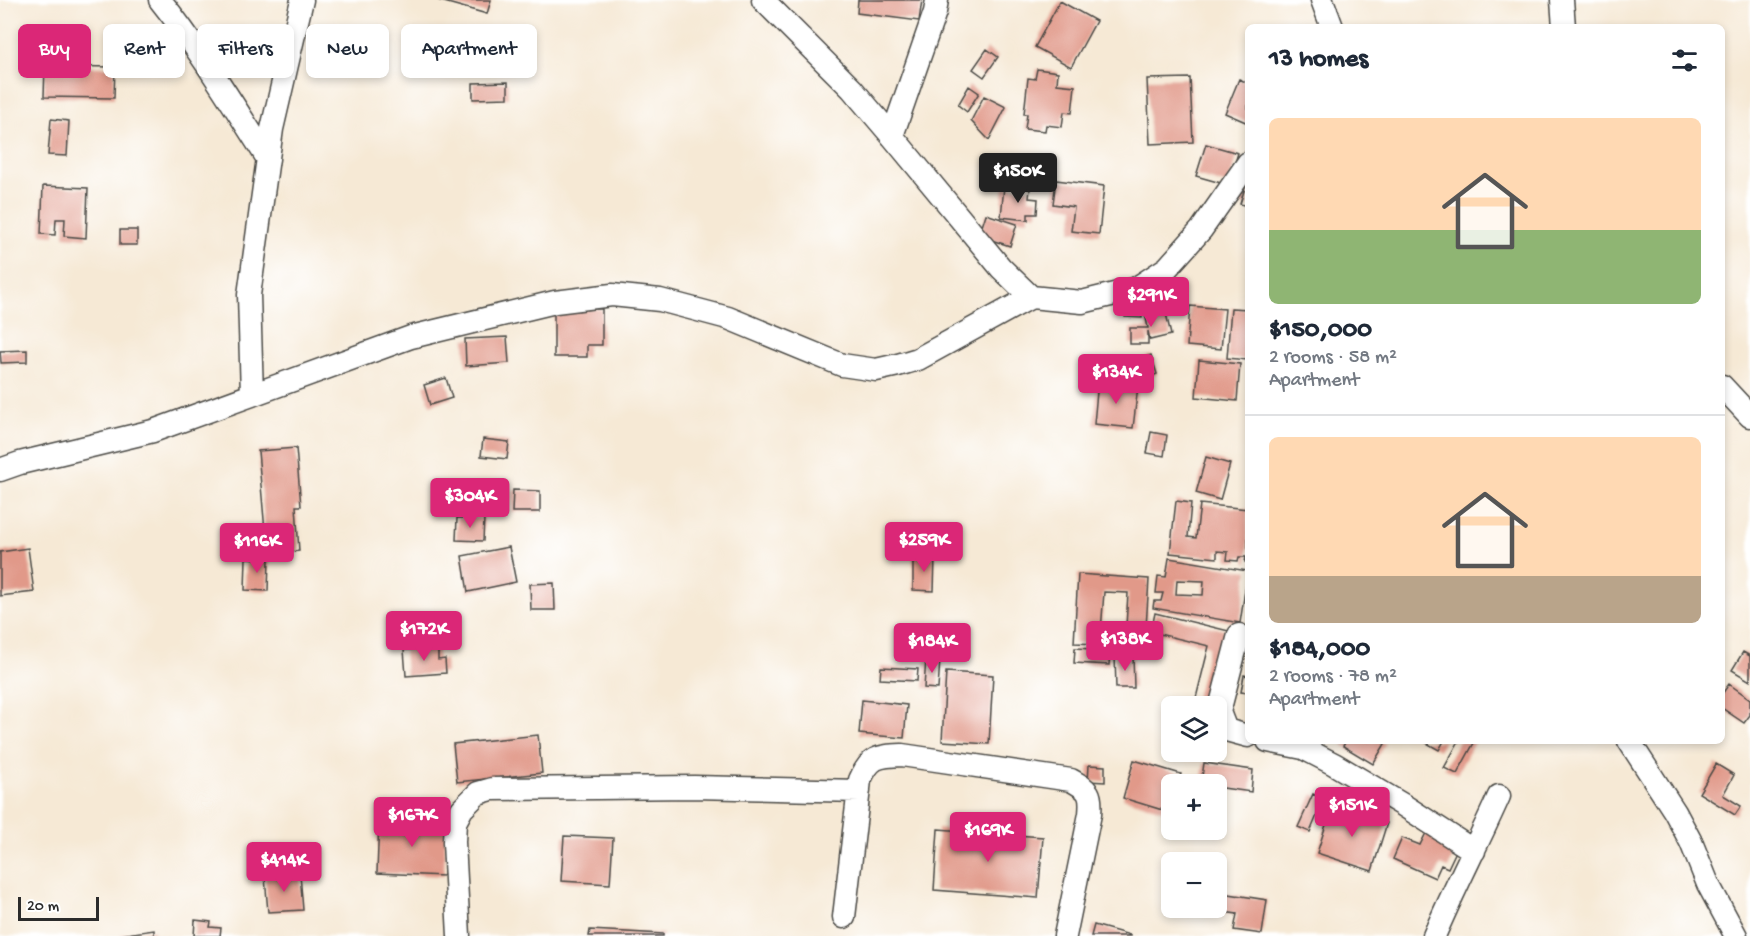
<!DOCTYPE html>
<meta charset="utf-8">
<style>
body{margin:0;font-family:"Gochi Hand",sans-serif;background:#f6f6f7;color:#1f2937;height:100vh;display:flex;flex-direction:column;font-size:22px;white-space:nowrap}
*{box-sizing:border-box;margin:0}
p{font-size:20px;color:#747a83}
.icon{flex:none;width:33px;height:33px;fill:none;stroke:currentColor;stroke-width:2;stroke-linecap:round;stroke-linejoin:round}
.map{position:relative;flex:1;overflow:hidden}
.details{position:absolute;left:1245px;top:24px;width:480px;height:720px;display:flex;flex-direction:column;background:#fff;border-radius:9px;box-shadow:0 3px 9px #0003}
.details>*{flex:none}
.top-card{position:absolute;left:18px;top:24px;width:570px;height:54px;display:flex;gap:12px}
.tools{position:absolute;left:1161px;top:696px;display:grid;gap:12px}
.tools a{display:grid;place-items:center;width:66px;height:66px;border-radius:9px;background:#fff;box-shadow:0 3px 9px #0003;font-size:30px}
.scale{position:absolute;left:18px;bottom:15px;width:81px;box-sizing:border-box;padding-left:6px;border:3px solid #2b2b2b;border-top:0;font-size:16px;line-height:21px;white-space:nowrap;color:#2b2b2b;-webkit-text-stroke:4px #fff;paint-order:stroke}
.price{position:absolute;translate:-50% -51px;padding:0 14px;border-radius:6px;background:#db2777;color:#fff;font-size:20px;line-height:39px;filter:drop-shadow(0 2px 3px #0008)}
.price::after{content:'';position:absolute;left:50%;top:36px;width:18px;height:14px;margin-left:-9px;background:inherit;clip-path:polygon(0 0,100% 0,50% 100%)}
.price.on{background:#222;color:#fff}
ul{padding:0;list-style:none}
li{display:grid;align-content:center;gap:12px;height:318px;padding:0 24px}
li+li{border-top:2px solid #e0e1e3}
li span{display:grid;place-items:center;height:186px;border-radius:9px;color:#555}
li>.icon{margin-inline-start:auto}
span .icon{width:108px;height:108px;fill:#fffc;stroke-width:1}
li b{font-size:26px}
h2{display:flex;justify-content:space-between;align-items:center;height:72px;padding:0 24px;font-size:26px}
.tag{padding:0 21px;border-radius:9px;background:#fff;box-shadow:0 3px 9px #0003;font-size:21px;line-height:54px}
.tag.on{background:#db2777;color:#fff}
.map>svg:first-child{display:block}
</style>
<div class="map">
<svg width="1750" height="936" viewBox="0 0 1750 936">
<rect width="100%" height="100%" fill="#fff"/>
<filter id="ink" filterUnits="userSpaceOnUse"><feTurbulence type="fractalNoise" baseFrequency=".0167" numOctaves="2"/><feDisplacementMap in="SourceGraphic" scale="12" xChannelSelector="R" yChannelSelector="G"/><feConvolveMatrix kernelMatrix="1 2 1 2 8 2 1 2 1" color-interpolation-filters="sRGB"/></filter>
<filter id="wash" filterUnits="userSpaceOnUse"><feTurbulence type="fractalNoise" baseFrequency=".008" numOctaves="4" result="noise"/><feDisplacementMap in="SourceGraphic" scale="24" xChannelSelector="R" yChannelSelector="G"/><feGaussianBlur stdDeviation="1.35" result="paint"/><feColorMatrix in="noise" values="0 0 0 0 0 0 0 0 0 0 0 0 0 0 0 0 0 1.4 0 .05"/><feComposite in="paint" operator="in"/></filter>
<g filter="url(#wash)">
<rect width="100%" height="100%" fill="#f6e9d5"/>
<g id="blocks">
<path fill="#e19989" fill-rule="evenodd" d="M437 0H491L487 14Z
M858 0H922L919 21 857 13Z
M1060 1 1096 21 1071 67 1035 47Z
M987 49 998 57 984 77 973 69Z
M45 66 115 67 114 98 44 97Z
M1037 69 1058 72 1057 84 1075 86 1072 113 1064 112 1062 127 1046 125 1045 131 1025 129 1027 114H1024L1028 78 1035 79Z
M1190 78 1193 142 1150 144 1147 79Z
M1239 79 1248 83V123L1225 113Z
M508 82V98L473 99V83Z
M969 86 979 93 967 112 958 105Z
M984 96 1006 107 989 140 971 121Z
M51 119 69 121 67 156 48 155Z
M1206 144 1238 153 1228 185 1196 176Z
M1248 178V206L1240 204Z
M1056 180 1104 186 1099 234 1071 231 1074 207 1053 204Z
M43 186 88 188 86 238 64 236 65 219H56L55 235 41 234Z
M1004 186 1030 189 1029 198 1038 199 1037 214H1028V220L1001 217Z
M986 214 1017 224 1010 246 979 236Z
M120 230H137V245H120Z
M1125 298 1142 299V318L1125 317Z
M1190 306 1225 309 1221 349 1187 346Z
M1231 308 1248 309V360L1227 358Z
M554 309H602V345H587V357H554Z
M1165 309 1171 335 1150 340 1148 331V344H1130V328H1148L1145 313Z
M507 337 509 363 466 366 465 339Z
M27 350V362L1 363 0 351Z
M1151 355 1157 374 1138 381 1132 362Z
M1199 360 1240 364 1237 401 1196 397Z
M446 378 452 398 430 405 424 385Z
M1098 381 1138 386 1133 428 1094 424Z
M1151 432 1167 435 1164 456 1147 453Z
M483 439 509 442 507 459 481 456Z
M296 448 301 506H296L299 551 267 554 258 451Z
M1206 457 1230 464 1220 500 1196 493Z
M513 490 540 491V512H512Z
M1176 501 1191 503 1188 537 1196 538 1200 504 1248 509V563L1245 562 1246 557H1239L1238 561 1227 560 1228 552 1217 551V558L1170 553Z
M457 518H484L483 541 456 540Z
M509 547 516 582 468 592 462 556Z
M28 548 34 592 0 596V552Z
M913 556H935L934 591 913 590Z
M246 558 269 559 268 591 245 590Z
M1169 558 1248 571 1240 623 1153 608 1154 601H1161L1163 593H1156L1158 576 1166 577ZM1177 580 1204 581 1203 595 1176 594Z
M1078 574 1149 579 1145 644 1125 643 1128 593 1104 592 1100 644 1074 643Z
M554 583 555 610H531L530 584Z
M1155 613 1233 632 1215 706H1194L1209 646 1151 632Z
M438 648V660L445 659 446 673 406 676 404 650Z
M1075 648 1110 650 1109 665 1074 663Z
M1743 652 1750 656V681L1732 670Z
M1133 655 1134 688H1116L1115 656Z
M926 658 940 659 938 689 924 688Z
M881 667 918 669 917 681 880 679Z
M946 672 993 675 989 744 942 741Z
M1244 675 1248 676V693L1241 692Z
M1729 684 1750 699V715L1744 723 1722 708V694Z
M862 700 907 705 904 738 859 734Z
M538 735 542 773 457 782 453 744Z
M1346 741H1381L1385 744 1373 764 1343 746Z
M1423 741H1444L1439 750Z
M1459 741H1475L1457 774 1444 768Z
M1134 760 1181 774 1177 784H1172V804L1169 812 1123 798Z
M1204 763 1253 770 1251 792 1216 787V784H1201Z
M1716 764 1734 775 1723 795 1741 806 1735 815 1699 793Z
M1089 765 1105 766V782L1088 781Z
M1313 794 1324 799 1310 832 1298 827Z
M1332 806 1387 823 1372 871 1317 853Z
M379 819 446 822 444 876 377 873Z
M938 829 1043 837 1038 898 934 890Z
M1426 833 1458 847 1448 868 1441 865 1435 878 1393 859 1402 838 1420 845Z
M564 836 613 838 610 884 561 881Z
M300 874 303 910 268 912 265 877Z
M1216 892 1267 900 1262 934 1234 930 1237 914 1202 909 1203 908H1216Z
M195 920 211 922 210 927 221 928 220 936H194Z
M1094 925 1130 935V936H1091Z
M154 930V936H120V935Z
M590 930 663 934V936H589Z"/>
</g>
</g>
<g filter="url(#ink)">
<use href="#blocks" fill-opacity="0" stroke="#494844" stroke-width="1.5"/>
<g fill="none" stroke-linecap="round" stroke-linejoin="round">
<defs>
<path id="street" d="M160 0C200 50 233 105 268 159
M763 0 852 89 892 136 1001 268 1031 297 1082 302 1135 289 1167 268 1201 230 1248 163
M1322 0 1332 27
M1562 0 1564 27
M892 136 935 12 937 0
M1722 386 1750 416
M252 395 249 295 272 129 302 0
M0 470 20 463 153 431 411 337 555 302 612 295 660 300 728 318 842 365 876 370 898 365 918 359 1031 297
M1239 635 1219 712 1226 730 1248 736
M1268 741 1303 748 1334 764 1403 805 1474 851
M1629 741 1675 812 1691 842 1708 884 1736 936
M844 917 860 780C870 757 877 756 902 755L1071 780C1089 790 1092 793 1090 814L1065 936
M459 936 454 842 455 822 462 809 478 793 492 789 694 787 859 791
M1434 936C1454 889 1478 843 1499 796"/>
</defs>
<use href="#street" stroke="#494844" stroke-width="25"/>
<use href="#street" stroke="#fff" stroke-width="22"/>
</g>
</g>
</svg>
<div class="tools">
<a><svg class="icon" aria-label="layers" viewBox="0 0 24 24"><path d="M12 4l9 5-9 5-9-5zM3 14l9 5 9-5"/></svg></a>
<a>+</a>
<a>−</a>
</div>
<div class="scale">20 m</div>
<b class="price on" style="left:1018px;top:204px">$150K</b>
<b class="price" style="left:1151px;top:328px">$291K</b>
<b class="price" style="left:1116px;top:405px">$134K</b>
<b class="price" style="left:470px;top:529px">$304K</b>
<b class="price" style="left:924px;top:573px">$259K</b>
<b class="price" style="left:257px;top:574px">$116K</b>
<b class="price" style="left:424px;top:662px">$172K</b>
<b class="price" style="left:1125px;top:672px">$138K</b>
<b class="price" style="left:932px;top:674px">$184K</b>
<b class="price" style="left:1352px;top:838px">$151K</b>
<b class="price" style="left:412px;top:848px">$167K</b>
<b class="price" style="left:988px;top:863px">$169K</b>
<b class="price" style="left:284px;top:893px">$414K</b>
<div class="top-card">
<a class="tag on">Buy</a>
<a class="tag">Rent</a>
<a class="tag">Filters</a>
<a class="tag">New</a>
<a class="tag">Apartment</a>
</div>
<section class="details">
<h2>13 homes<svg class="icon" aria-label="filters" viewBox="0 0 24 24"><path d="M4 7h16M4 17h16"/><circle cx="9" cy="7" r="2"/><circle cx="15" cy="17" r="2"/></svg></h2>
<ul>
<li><span style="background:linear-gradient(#ffd9b3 60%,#8fb573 0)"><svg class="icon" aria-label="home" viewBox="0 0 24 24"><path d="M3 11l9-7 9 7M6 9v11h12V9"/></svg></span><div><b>$150,000</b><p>2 rooms · 58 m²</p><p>Apartment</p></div></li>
<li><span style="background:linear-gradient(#ffd9b3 75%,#b9a48a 0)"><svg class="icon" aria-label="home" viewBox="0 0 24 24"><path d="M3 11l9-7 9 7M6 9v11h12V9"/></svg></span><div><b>$184,000</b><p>2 rooms · 78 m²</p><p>Apartment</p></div></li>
</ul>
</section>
</div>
